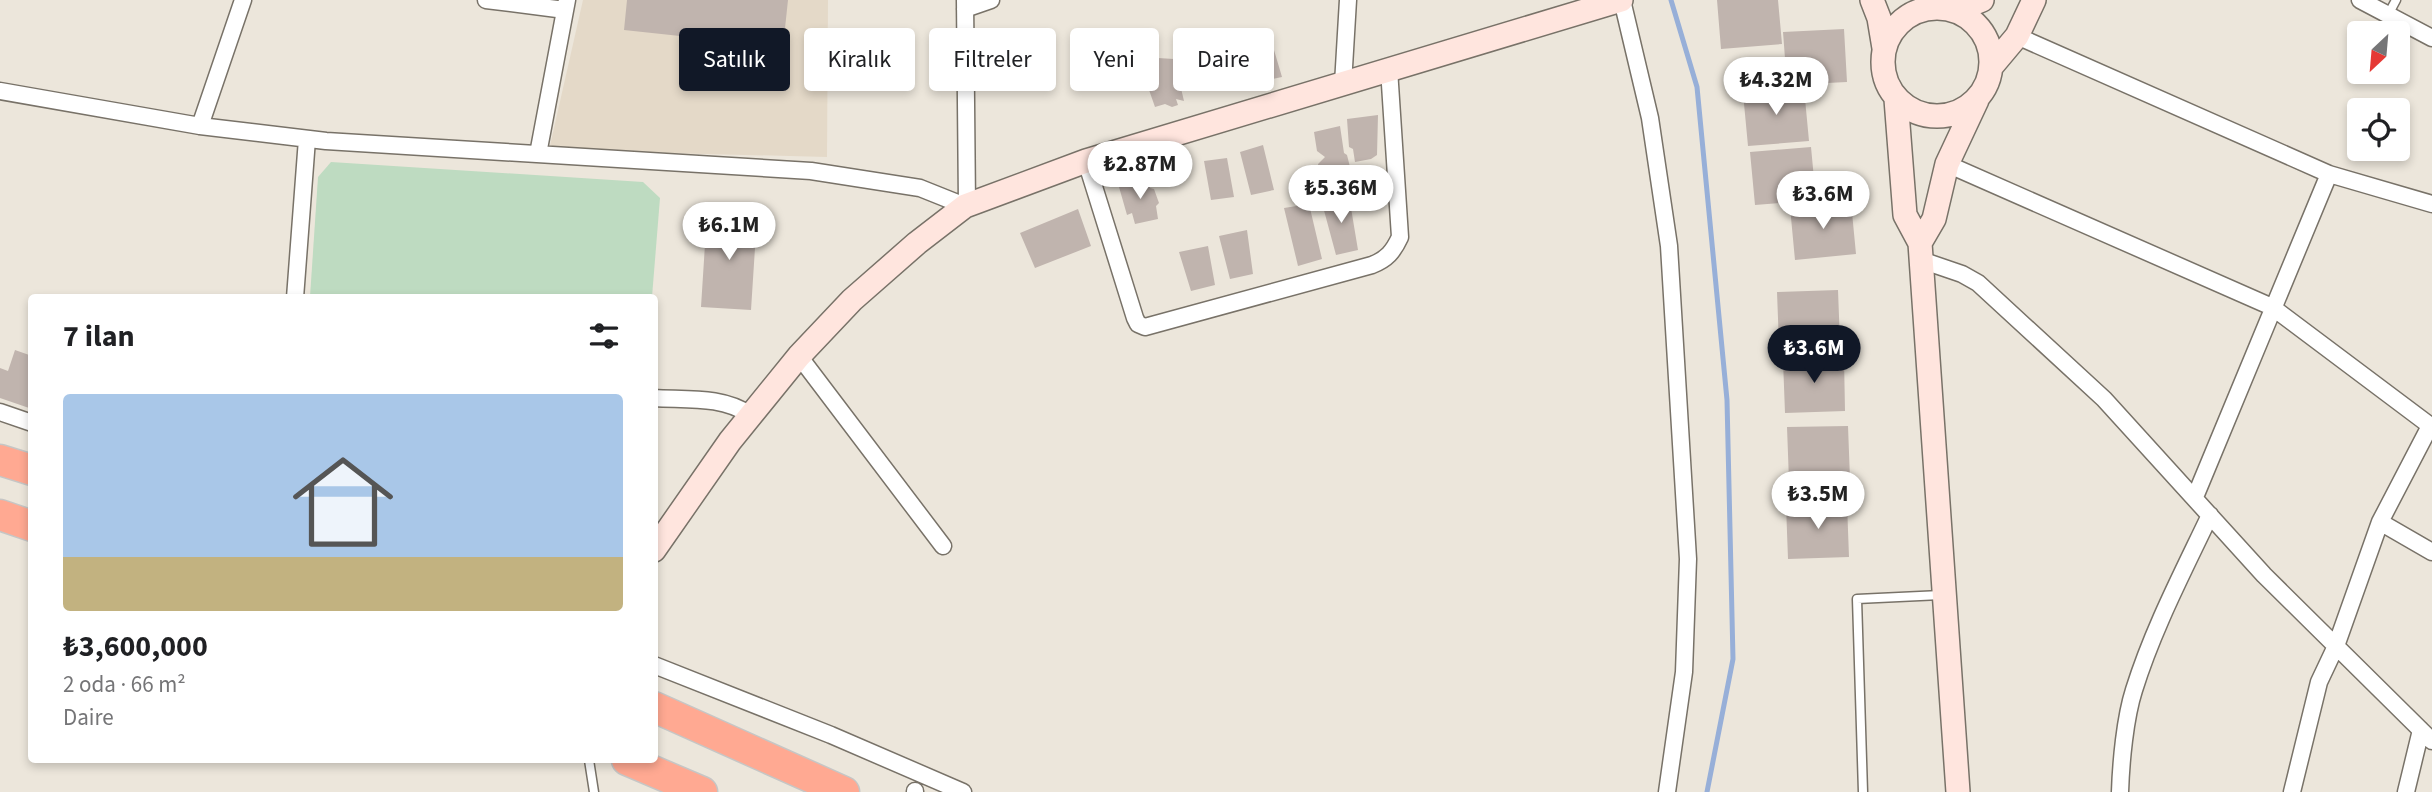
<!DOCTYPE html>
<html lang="tr">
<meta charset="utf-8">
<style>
body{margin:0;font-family:"Source Sans 3",sans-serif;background:#f2f2f2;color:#202124;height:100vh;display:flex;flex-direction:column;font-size:26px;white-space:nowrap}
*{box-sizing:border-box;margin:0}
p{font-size:23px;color:#757577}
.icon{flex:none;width:38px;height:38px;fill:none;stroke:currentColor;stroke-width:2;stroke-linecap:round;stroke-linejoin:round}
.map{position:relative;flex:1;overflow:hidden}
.details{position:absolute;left:28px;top:294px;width:630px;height:469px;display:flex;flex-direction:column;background:#fff;border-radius:7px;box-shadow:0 4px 10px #0003}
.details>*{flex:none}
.hud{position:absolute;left:679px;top:28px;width:665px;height:63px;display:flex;gap:14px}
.needle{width:46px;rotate:206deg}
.fabs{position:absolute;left:2347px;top:21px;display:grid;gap:14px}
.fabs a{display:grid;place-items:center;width:63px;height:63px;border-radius:7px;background:#fff;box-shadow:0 4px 10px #0003;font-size:35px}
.price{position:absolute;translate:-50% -60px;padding:0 16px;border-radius:24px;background:#fff;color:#222;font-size:23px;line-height:46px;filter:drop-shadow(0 2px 4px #0008)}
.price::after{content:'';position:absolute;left:50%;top:42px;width:21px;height:16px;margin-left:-10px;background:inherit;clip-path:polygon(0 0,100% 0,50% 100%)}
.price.on{background:#111827;color:#fff}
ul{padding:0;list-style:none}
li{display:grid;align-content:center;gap:14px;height:371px;padding:0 35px}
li+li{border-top:2px solid #e0e0e0}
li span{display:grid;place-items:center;height:217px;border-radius:7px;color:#555}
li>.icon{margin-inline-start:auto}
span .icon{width:126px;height:126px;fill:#fffc;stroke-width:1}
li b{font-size:30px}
h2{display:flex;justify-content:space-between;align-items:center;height:84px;padding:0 35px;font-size:30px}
.chip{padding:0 24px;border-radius:7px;background:#fff;box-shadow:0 4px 10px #0003;font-size:24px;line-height:63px}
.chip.on{background:#111827;color:#fff}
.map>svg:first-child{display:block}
</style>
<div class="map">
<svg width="2432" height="792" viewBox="0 0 2432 792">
<rect width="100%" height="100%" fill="#ece6db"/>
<path fill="#e4d9c8" d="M583 0H828L827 157 549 150Z"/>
<path fill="#bedbc1" d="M331 162 643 182 660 198 652 297H310L318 177Z"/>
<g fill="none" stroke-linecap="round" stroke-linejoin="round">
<path stroke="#97afd8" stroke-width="5" d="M1671 0 1697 87 1727 400 1733 659 1707 792"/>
</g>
<path fill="#c0b4ae" d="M627 0H788L783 47 624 30Z
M1717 0H1778L1782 44 1721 49Z
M1038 29 1048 68 1013 75 1001 38Z
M1844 29 1847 82 1787 85 1783 32Z
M1269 33 1282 77 1249 84 1234 45Z
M1158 58 1174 59 1184 101 1176 99 1178 105 1172 107 1165 104 1155 107 1142 70 1152 66V61Z
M1804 88 1809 141 1748 146 1743 93Z
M1378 115 1377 155 1371 159 1355 162 1353 149 1349 147 1347 119Z
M1340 126 1344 153 1347 155 1350 167 1347 176 1344 178V181L1329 183 1328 180 1320 178 1318 164 1325 157 1317 151 1314 132Z
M1263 145 1274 190 1251 195 1240 152Z
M1811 147 1816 200 1755 205 1750 152Z
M1227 158 1234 197 1211 200 1204 161Z
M1148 177 1150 188 1154 189 1159 203 1156 206 1158 219 1135 224 1132 213 1127 215 1119 187Z
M1349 196 1358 250 1336 255 1322 203Z
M1851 202 1856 254 1795 260 1790 207Z
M1309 204 1322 259 1298 266 1284 208Z
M1078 209 1091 246 1035 268 1020 233Z
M707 213 757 217 751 310 701 307Z
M1247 230 1253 274 1230 279 1219 236Z
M1208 246 1215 285 1191 291 1179 252Z
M1838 290 1840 343 1779 345 1777 292Z
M15 350 32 356V409L0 398V368L8 371Z
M1844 358 1845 411 1785 413 1783 360Z
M1848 426 1850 479 1789 481 1787 427Z
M1847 503 1849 557 1788 559 1786 505Z"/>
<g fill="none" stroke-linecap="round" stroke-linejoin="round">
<defs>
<path id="lane" d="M2388 15 2396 0
M589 760 594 792
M1863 792 1857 599 1941 595"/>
<path id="street" d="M486 0 565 10
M965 0 967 205
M1622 0 1650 118 1669 246 1688 559 1684 672 1667 792
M2360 0 2432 38
M965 9 991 0
M2017 36 2329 174 2432 204
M1343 84 1348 0
M0 91 200 126 326 141 811 171 920 188 965 206
M200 126 243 0
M538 154 567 0
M1086 161 1135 318 1138 324 1145 327 1372 265C1387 259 1393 252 1400 237L1389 69
M1947 164 2272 307 2432 427
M1921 260 1962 274 1978 283 2104 399 2264 575 2432 741
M295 298 307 139
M799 356 943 546
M654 398C687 400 723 396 750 415
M0 412 32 423
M2195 497 2329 174
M2380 522 2432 552
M654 665 831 735 963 792
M915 792V791
M2120 792C2121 762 2125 718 2134 690 2153 629 2183 572 2210 515
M2292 792 2319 682 2336 646 2380 522 2430 426
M2406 792 2421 730"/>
<path id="secondary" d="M1872 0 1879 18 1884 48
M1883 62a54 54 0 1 1 108 0a54 54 0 1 1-108 0Z
M1955 11 1982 0
M1991 67 2017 36 2034 0
M1896 99 1905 215 1920 243 1958 792
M1920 243 1934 219 1947 164 1977 100
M654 550 730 441 799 356 852 300 917 243 965 206 1086 161 1621 0"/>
<path id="highway" d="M0 460 32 470
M0 515 32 526
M654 707 844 792
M627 760 702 792"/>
</defs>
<use href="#lane" stroke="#787268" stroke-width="11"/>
<use href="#street" stroke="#787268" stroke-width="19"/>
<use href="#secondary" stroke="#787268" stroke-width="26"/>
<use href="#highway" stroke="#c6c6c5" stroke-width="33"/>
<use href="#lane" stroke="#fff" stroke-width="8"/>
<use href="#street" stroke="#fff" stroke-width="16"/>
<use href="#secondary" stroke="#ffe5de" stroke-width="23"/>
<use href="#highway" stroke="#ffa992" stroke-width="30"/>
</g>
</svg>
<div class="fabs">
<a><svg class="needle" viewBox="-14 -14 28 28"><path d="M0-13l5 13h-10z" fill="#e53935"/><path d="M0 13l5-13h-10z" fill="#757577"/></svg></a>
<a><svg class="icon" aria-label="locate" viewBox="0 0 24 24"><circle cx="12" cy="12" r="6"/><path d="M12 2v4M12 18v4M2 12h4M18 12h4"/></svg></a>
</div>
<b class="price" style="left:1776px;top:117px">₺4.32M</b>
<b class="price" style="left:1140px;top:201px">₺2.87M</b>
<b class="price" style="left:1341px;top:225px">₺5.36M</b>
<b class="price" style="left:1823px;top:231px">₺3.6M</b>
<b class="price" style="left:729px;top:262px">₺6.1M</b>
<b class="price on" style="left:1814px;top:385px">₺3.6M</b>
<b class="price" style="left:1818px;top:531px">₺3.5M</b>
<div class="hud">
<a class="chip on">Satılık</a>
<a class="chip">Kiralık</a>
<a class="chip">Filtreler</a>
<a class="chip">Yeni</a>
<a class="chip">Daire</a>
</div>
<section class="details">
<h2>7 ilan<svg class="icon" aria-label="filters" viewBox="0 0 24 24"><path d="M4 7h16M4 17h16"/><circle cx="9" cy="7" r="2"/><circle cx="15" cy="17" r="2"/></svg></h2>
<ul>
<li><span style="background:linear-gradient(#a9c7e8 75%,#c2b280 0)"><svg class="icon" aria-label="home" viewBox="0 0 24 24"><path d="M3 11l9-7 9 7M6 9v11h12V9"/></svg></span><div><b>₺3,600,000</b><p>2 oda · 66 m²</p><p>Daire</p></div></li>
</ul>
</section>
</div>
